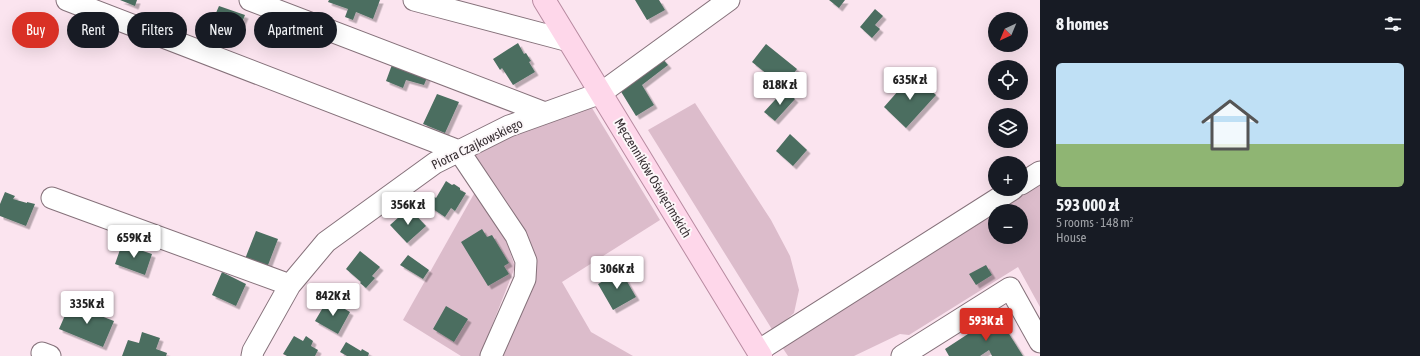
<!DOCTYPE html>
<meta charset="utf-8">
<style>
body{margin:0;font-family:"Asap Condensed",sans-serif;background:#20242c;color:#f1f3f6;height:100vh;display:flex;flex-direction:column;font-size:15px;white-space:nowrap}
*{box-sizing:border-box;margin:0}
p{font-size:13px;color:#9ea1a6}
.icon{flex:none;width:22px;height:22px;fill:none;stroke:currentColor;stroke-width:2;stroke-linecap:round;stroke-linejoin:round}
.map{position:relative;flex:1;overflow:hidden}
.drawer{display:flex;flex-direction:column;background:#171b24;width:380px}
.drawer>*{flex:none}
.banner{position:absolute;left:12px;top:12px;width:380px;height:36px;display:flex;gap:8px}
.needle{width:26px;rotate:224deg}
.buttons{position:absolute;left:988px;top:12px;display:grid;gap:8px}
.buttons a{display:grid;place-items:center;width:40px;height:40px;border-radius:50%;background:#171b24;box-shadow:0 4px 16px #0002;font-size:20px}
.price{position:absolute;translate:-50% -34px;padding:0 9px;border-radius:4px;background:#fff;color:#222;font-size:13px;line-height:26px;filter:drop-shadow(0 1px 2px #0008)}
.price::after{content:'';position:absolute;left:50%;top:24px;width:12px;height:9px;margin-left:-6px;background:inherit;clip-path:polygon(0 0,100% 0,50% 100%)}
.price.on{background:#d93025;color:#fff}
ul{padding:0;list-style:none}
li{display:grid;align-content:center;gap:8px;height:212px;padding:0 16px}
li+li{border-top:1px solid #363941}
li span{display:grid;place-items:center;height:124px;border-radius:6px;color:#555}
li>.icon{margin-inline-start:auto}
span .icon{width:72px;height:72px;fill:#fffc;stroke-width:1}
li b{font-size:17px}
h2{display:flex;justify-content:space-between;align-items:center;height:48px;padding:0 16px;font-size:17px}
.chip{padding:0 14px;border-radius:18px;background:#171b24;box-shadow:0 4px 16px #0002;font-size:14px;line-height:36px}
.chip.on{background:#d93025;color:#fff}
main{display:flex;flex:1;min-height:0}
.map>svg:first-child{display:block}
</style>
<main>
<div class="map">
<svg width="1040" height="356" viewBox="0 0 1040 356">
<defs>
<filter id="shadow"><feDropShadow dx="3.5" dy="3.5" stdDeviation="0" flood-color="#0004"/></filter>
</defs>
<rect width="100%" height="100%" fill="#fbe4ef"/>
<path fill="#dcbccb" fill-rule="evenodd" d="M589 103 660 220 562 282 591 332 633 356H494L531 274 467 153Z
M695 103 771 220 790 256 799 290 794 313 773 331 648 130Z
M1040 175V307L1018 267 909 335 900 334 854 356H788L780 344ZM995 211H1021V237H995Z
M475 192 507 243 515 267 480 356H461L403 320Z"/>
<path fill="#4c6e60" filter="url(#shadow)" d="M120 0H137L135 6Z
M329 0H380L373 19 356 12 353 20 345 17 348 9 328 2Z
M635 0H659L665 10 647 20Z
M829 0H845L839 8Z
M219 6 245 15 234 41 208 31Z
M875 9 883 16 875 25 880 29 872 38 860 27Z
M518 43 524 54 526 53 531 61 529 62 535 72 513 85 502 68 500 70 493 59Z
M766 44 797 69 783 87 752 62Z
M661 57 668 65 642 85 654 105 636 116 620 90Z
M393 62 428 75 424 85 406 80 403 88 386 81Z
M913 74 936 95 906 128 884 107Z
M784 90 795 99 775 121 764 112Z
M437 94 459 102 445 133 423 124Z
M790 134 807 150 793 166 776 151Z
M446 181 452 185 454 184 460 188V190L466 193 455 211 451 208 445 217 427 205 432 195 436 198Z
M5 192 15 196 13 199 27 203V202L35 204 26 226 0 216V204Z
M409 208 426 226 407 243 390 225Z
M482 229 487 237 492 235 509 263 504 266 509 274 488 286 461 242Z
M256 231 278 239 265 273 243 264Z
M122 244 152 254 145 275 115 264Z
M360 251 380 267 372 276 375 278 366 288 360 283 361 282 346 269Z
M408 255 429 270 423 279 400 265Z
M986 265 992 275 976 285 969 274Z
M621 271 636 297 613 310 598 284Z
M222 272 246 284 236 306 212 295Z
M328 299 350 312 338 334 315 321Z
M70 304 114 321 103 347 59 329Z
M446 306 468 319 454 342 433 329Z
M997 315 1023 356H992L989 350 980 356H949L945 349Z
M142 332 160 338 156 349 167 353 166 356H122L128 340 139 343Z
M294 336 303 341 306 336 313 341 311 346 318 350 315 356H287L283 354Z
M346 342 361 351 362 349 369 353 368 356H347L340 352Z"/>
<g fill="none" stroke-linecap="round" stroke-linejoin="round">
<defs>
<path id="minor" d="M67 0 459 151 516 236 526 261 525 279 491 356
M250 0 545 113
M414 0 569 41
M1021 184 1040 172
M52 198 290 285
M758 351 1013 189
M42 353 50 356
M252 356 253 351 290 285 326 242 435 163 509 126 601 93 729 0
M902 356 1010 288 1040 342"/>
<path id="major" d="M544 0 761 356"/>
</defs>
<use href="#minor" stroke="#85717a" stroke-width="23"/>
<use href="#major" stroke="#b88ba1" stroke-width="24"/>
<use href="#minor" stroke="#fff" stroke-width="21"/>
<use href="#major" stroke="#fed7ea" stroke-width="22"/>
</g>
<g text-anchor="middle" dominant-baseline="central" stroke-width="4" stroke-linejoin="round" paint-order="stroke">
<g font-size="13" fill="#372f33" stroke="#fcf7f9">
<text transform="translate(477 144) rotate(-26)">Piotra Czajkowskiego</text>
<text transform="translate(653 178) rotate(59)">Męczenników Oświęcimskich</text>
</g>
</g>
</svg>
<div class="buttons">
<a><svg class="needle" viewBox="-14 -14 28 28"><path d="M0-13l5 13h-10z" fill="#e53935"/><path d="M0 13l5-13h-10z" fill="#9ea1a6"/></svg></a>
<a><svg class="icon" aria-label="locate" viewBox="0 0 24 24"><circle cx="12" cy="12" r="6"/><path d="M12 2v4M12 18v4M2 12h4M18 12h4"/></svg></a>
<a><svg class="icon" aria-label="layers" viewBox="0 0 24 24"><path d="M12 4l9 5-9 5-9-5zM3 14l9 5 9-5"/></svg></a>
<a>+</a>
<a>−</a>
</div>
<b class="price" style="left:910px;top:101px">635K zł</b>
<b class="price" style="left:780px;top:106px">818K zł</b>
<b class="price" style="left:408px;top:226px">356K zł</b>
<b class="price" style="left:134px;top:259px">659K zł</b>
<b class="price" style="left:617px;top:290px">306K zł</b>
<b class="price" style="left:333px;top:317px">842K zł</b>
<b class="price" style="left:87px;top:325px">335K zł</b>
<b class="price on" style="left:986px;top:342px">593K zł</b>
<div class="banner">
<a class="chip on">Buy</a>
<a class="chip">Rent</a>
<a class="chip">Filters</a>
<a class="chip">New</a>
<a class="chip">Apartment</a>
</div>
</div>
<section class="drawer">
<h2>8 homes<svg class="icon" aria-label="filters" viewBox="0 0 24 24"><path d="M4 7h16M4 17h16"/><circle cx="9" cy="7" r="2"/><circle cx="15" cy="17" r="2"/></svg></h2>
<ul>
<li><span style="background:linear-gradient(#bfe0f5 65%,#8fb573 0)"><svg class="icon" aria-label="home" viewBox="0 0 24 24"><path d="M3 11l9-7 9 7M6 9v11h12V9"/></svg></span><div><b>593 000 zł</b><p>5 rooms · 148 m²</p><p>House</p></div></li>
</ul>
</section>
</main>
